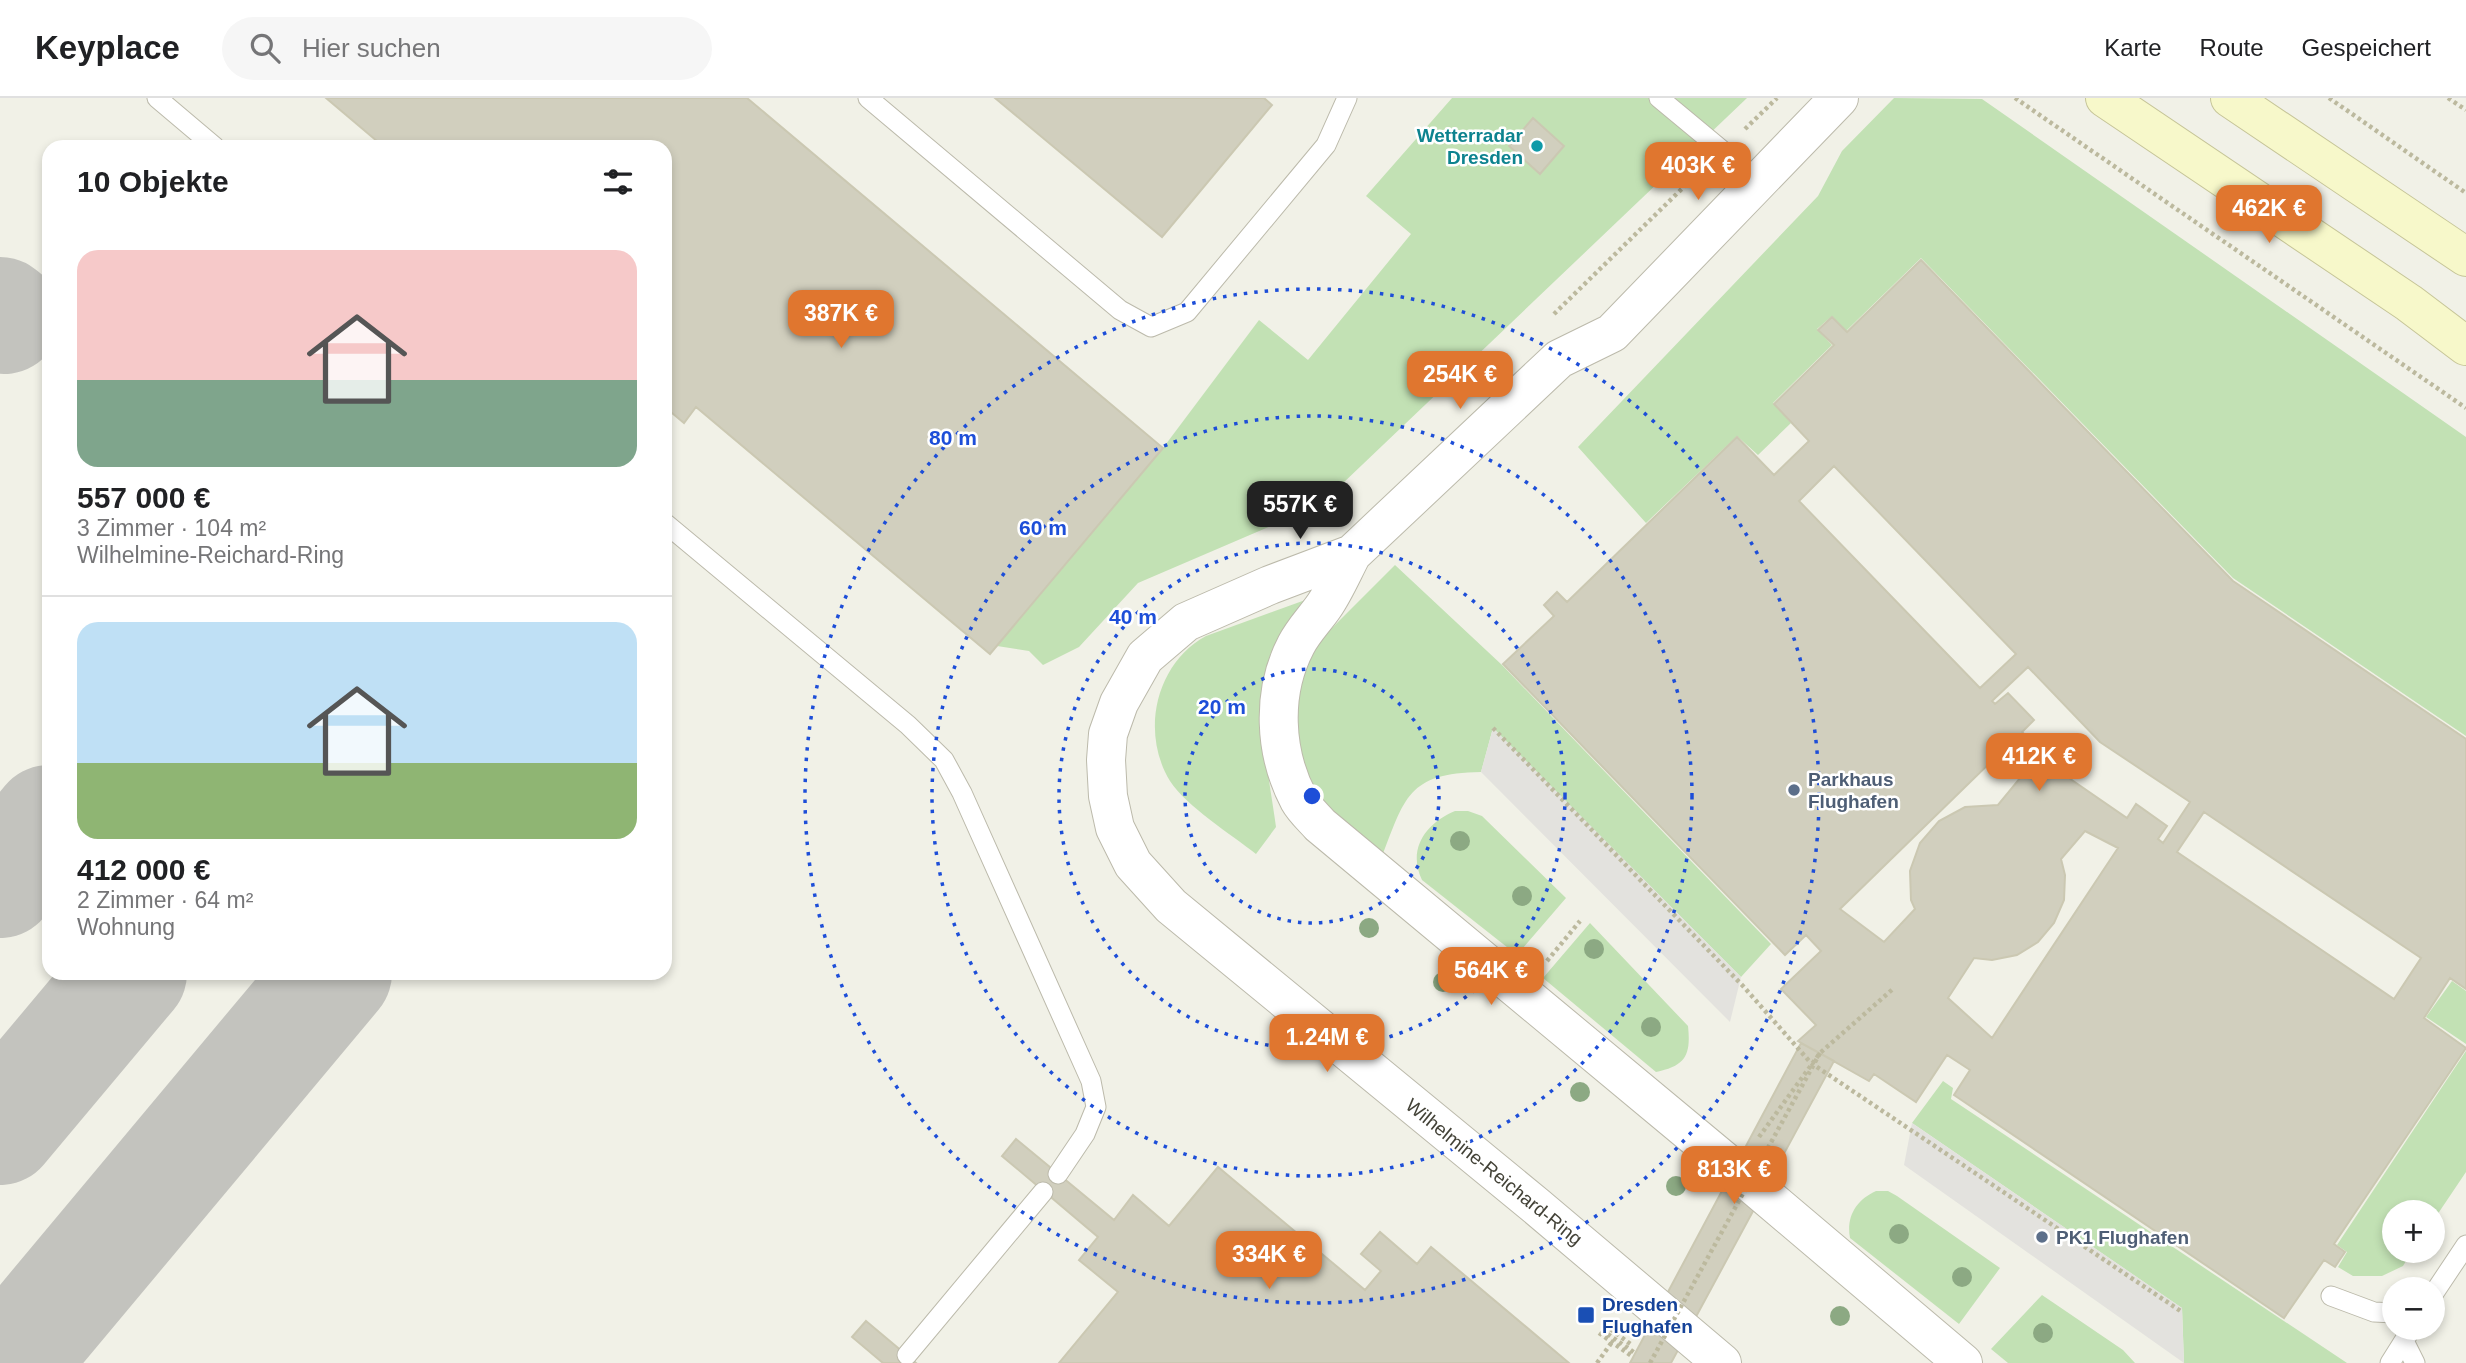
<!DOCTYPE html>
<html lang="de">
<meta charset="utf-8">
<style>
body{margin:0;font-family:Arial,sans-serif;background:#f6f6f6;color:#202124;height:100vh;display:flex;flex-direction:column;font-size:26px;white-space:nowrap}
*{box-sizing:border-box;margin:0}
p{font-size:23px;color:#757577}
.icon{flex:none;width:38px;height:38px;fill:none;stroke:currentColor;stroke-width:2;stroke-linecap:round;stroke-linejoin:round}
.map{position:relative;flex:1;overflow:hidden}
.details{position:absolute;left:42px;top:42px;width:630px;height:840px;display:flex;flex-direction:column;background:#fff;border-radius:21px;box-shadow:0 4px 10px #0003}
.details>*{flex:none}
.controls{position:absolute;left:2382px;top:1102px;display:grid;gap:14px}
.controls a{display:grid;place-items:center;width:63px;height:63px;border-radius:50%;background:#fff;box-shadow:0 4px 10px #0003;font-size:35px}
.price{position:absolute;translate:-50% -60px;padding:0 16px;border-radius:14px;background:#e0762f;color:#fff;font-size:23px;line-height:46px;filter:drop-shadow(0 2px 4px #0008)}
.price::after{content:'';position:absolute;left:50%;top:42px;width:21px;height:16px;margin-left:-10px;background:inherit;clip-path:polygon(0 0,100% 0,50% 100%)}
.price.active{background:#222;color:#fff}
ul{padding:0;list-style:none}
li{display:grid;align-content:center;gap:14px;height:371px;padding:0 35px}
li+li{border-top:2px solid #e0e0e0}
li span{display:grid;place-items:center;height:217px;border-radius:21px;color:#555}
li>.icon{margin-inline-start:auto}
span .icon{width:126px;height:126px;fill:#fffc;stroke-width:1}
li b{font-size:30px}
h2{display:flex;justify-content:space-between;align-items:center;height:84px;padding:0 35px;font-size:30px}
header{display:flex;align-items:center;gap:42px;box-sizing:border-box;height:98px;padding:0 35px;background:#fff;border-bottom:2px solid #e0e0e0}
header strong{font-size:33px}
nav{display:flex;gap:38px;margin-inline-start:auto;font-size:24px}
.search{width:490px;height:63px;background:#f6f6f6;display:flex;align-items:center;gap:18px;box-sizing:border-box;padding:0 24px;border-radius:38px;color:#757577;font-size:26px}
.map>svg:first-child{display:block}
</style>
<header>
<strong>Keyplace</strong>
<div class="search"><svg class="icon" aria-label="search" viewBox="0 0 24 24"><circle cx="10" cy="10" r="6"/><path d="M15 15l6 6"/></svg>Hier suchen</div>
<nav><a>Karte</a><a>Route</a><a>Gespeichert</a></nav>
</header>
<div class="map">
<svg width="2466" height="1265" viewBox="0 0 2466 1265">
<rect width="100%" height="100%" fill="#f1f1e7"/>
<path fill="#c2e1b4" d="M1452 0H1747L1320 407 1138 485 1079 549 1043 567 1029 553 997 548 1163 350 1259 222 1308 262 1411 136 1366 98Z
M1894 0 1982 1 2466 339V638L2233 480 1921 160 1846 233 1832 218 1817 231 1832 247 1773 305 1791 325 1758 357 1737 338 1646 425 1578 349 1818 98 1842 53Z
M1395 467 1502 567 1771 846 1741 879 1493 630 1481 674C1407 675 1405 700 1381 761L1326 714 1297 659 1295 596 1316 546Z
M1308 501C1295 518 1279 535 1271 555 1253 604 1269 678 1276 729L1256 756C1232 737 1186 708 1170 683 1140 634 1156 565 1206 538Z
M1455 713H1468L1482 718 1566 800 1517 857 1422 782C1407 751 1426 725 1455 713Z
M1590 825 1688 928C1691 957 1686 968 1656 974L1543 880Z
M2452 883 2466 893V946L2426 919Z
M2466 953V1074L2433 1123 2432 1115H2394V1153H2412L2403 1168 2382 1178H2353L2338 1169 2347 1154 2337 1147Z
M1943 983 1953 990 1951 1001 2347 1265H2184L2182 1210 1912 1025Z
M1876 1093H1888L1897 1098 2000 1170 1959 1226 1850 1140C1846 1119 1856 1102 1876 1093Z
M2042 1197 2123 1252 2135 1265H2008L1991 1251Z"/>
<path fill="#e3e2de" d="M1493 630 1741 879 1730 924 1481 674Z
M1912 1025 2182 1210 2184 1265 1904 1067Z"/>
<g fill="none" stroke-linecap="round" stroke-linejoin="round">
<path stroke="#c3c3be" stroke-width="114" d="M0 216 4 219
M0 783 49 724
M0 1030 130 875
M9 1265 335 875"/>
</g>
<path fill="#d1cfbe" stroke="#cbc8b2" stroke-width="2" fill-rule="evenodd" d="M326 0H747L1163 350 990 556 696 309 684 325 665 309V49H384Z
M995 0H1264L1272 7 1162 139Z
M1533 20 1564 48 1540 76 1509 48Z
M1921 162 2233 483 2466 641V891L2450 880 2424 920 2466 950 2334 1146 2345 1154 2335 1169 2324 1162 2284 1220 1954 997 1970 972 1947 957 1916 1004 1874 976 1869 983 1798 943 1816 927 1781 891 1821 853 1806 837 1785 857 1503 566 1554 518 1544 507 1557 494 1567 504 1737 339 1774 377 1809 343 1774 306 1834 247 1818 232 1832 219 1847 234ZM1834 368 2016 556 1980 590 1799 403ZM2028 569 2100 644 2190 704 2163 745 2158 741 2167 728 2136 706 2127 720 2066 678 2022 634 2034 622 2008 595 1995 606 1992 603ZM2002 653 2021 679 1998 707 1965 709 1939 723 1920 745 1910 773 1911 802 1915 811 1884 844 1840 811ZM2204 714 2421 860 2394 901 2177 754ZM2085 733 2118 750 1992 940 1948 900 1974 860 1992 862 2017 857 2038 844 2054 825 2064 802 2065 777 2061 761Z
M1801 945 1834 963 1671 1265H1630Z
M1016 1041 1114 1122 1133 1097 1169 1128 1218 1069 1365 1192 1381 1173 1361 1156 1380 1134 1417 1166 1431 1149 1569 1265H1059L1118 1194 1079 1162 1098 1139 1002 1058Z
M866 1223 916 1265H883L852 1239Z"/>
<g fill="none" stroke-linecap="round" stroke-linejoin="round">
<defs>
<path id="service" d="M157 0 215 49
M868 0 1120 212 1151 229 1187 214 1326 47 1347 0
M1659 0 1759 83
M665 425 908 627 944 662 962 695 1091 983 1096 1009 1085 1036 1058 1076
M2331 1198 2374 1214 2394 1215
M2432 1198 2466 1147
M2404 1243 2415 1265
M907 1257 1043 1094
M2390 1265 2412 1230"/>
<path id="minor" d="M1352 456C1343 473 1335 492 1324 508 1315 521 1303 533 1296 547 1271 595 1274 655 1299 702 1304 711 1313 719 1320 727L1735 1072 1963 1265
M1722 1265 1535 1107 1171 808 1133 766 1115 730 1108 698 1106 662 1108 636 1119 605 1145 559 1186 524 1270 487 1352 456 1559 261 1612 235 1839 0"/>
<path id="secondary" d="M2105 0 2409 205 2466 248
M2230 0 2466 159"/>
</defs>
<use href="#service" stroke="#bcbaab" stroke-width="21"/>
<use href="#minor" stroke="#bcbaab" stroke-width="40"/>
<use href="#secondary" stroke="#c6c598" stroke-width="40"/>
<path stroke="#bcb99e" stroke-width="4.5" stroke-dasharray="3.5 3.5" stroke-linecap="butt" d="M2015 0 2466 310
M2329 0 2466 95
M2448 0 2466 12
M1745 31 1777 0
M1554 216 1700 73
M1493 630 1743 888 1811 965 2182 1214
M1547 863 1580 823
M1759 1039 1820 955 1894 890
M1605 1227 1633 1248
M1602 1232 1635 1255
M1599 1235 1633 1259
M1597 1265 1612 1244"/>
<use href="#service" stroke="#fff" stroke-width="19"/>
<use href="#minor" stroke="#fff" stroke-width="38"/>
<use href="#secondary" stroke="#f7f8ca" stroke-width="38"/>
<path stroke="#bcb99e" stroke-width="4.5" stroke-dasharray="3.5 3.5" stroke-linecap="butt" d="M1650 1265 1820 955"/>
</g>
<g fill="#8ca983">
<circle cx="1460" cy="743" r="10"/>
<circle cx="1522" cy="798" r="10"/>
<circle cx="1369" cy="830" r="10"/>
<circle cx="1594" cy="851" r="10"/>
<circle cx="1443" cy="884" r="10"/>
<circle cx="1651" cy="929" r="10"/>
<circle cx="1580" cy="994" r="10"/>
<circle cx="1676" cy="1088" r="10"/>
<circle cx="1899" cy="1136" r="10"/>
<circle cx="1962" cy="1179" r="10"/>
<circle cx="1840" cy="1218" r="10"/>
<circle cx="2043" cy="1235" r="10"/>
</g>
<g fill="none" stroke="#1d4ed8" stroke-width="3.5" stroke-dasharray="3.5 7">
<circle cx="1312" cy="698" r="127"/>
<circle cx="1312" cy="698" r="253"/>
<circle cx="1312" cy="698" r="380"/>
<circle cx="1312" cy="698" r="507"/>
</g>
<circle fill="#0f9aa8" stroke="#fff" stroke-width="2.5" cx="1537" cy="48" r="7"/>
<g fill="#5c6f8a" stroke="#fff" stroke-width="2.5">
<circle cx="1794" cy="692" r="7"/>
<circle cx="2042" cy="1139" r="7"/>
</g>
<rect fill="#1a4fb4" stroke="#fff" stroke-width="2.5" x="1577" y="1208" width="18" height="18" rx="3.5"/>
<g text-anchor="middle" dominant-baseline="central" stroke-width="5" stroke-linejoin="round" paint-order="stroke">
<g font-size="19" font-weight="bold" fill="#0d838f" stroke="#fff" text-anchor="end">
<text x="1523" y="37">Wetterradar<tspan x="1523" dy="22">Dresden</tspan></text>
</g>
<g font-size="19" font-weight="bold" fill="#4e5e75" stroke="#fff" text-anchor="start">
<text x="1808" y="681">Parkhaus<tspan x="1808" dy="22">Flughafen</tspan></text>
<text x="2056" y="1139">PK1 Flughafen</text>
</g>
<g font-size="19" fill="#434237" stroke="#fff">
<text transform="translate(1494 1074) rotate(39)">Wilhelmine-Reichard-Ring</text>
</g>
<g font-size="19" font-weight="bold" fill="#164399" stroke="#fff" text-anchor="start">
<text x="1602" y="1206">Dresden<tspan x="1602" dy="22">Flughafen</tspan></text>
</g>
</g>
<circle cx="1312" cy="698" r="10" fill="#1d4ed8" stroke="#fff" stroke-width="3.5"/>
<g font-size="21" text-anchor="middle" font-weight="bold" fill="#1d4ed8" stroke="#fff" stroke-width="5" stroke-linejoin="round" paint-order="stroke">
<text x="953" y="347">80 m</text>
<text x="1043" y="437">60 m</text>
<text x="1133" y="526">40 m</text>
<text x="1222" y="616">20 m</text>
</g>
</svg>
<div class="controls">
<a>+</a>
<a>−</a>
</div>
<b class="price" style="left:1698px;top:104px">403K €</b>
<b class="price" style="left:2269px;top:147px">462K €</b>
<b class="price" style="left:841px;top:252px">387K €</b>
<b class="price" style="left:1460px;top:313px">254K €</b>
<b class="price active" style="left:1300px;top:443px">557K €</b>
<b class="price" style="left:2039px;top:695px">412K €</b>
<b class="price" style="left:1491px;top:909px">564K €</b>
<b class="price" style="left:1327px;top:976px">1.24M €</b>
<b class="price" style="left:1734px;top:1108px">813K €</b>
<b class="price" style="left:1269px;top:1193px">334K €</b>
<section class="details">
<h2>10 Objekte<svg class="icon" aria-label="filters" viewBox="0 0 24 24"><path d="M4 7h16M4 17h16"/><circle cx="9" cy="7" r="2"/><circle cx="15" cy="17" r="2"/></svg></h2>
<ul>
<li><span style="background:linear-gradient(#f6c9c9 60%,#7fa58c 0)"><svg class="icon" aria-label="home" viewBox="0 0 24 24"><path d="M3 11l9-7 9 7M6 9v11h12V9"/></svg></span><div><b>557 000 €</b><p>3 Zimmer · 104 m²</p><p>Wilhelmine-Reichard-Ring</p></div></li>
<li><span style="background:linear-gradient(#bfe0f5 65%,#8fb573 0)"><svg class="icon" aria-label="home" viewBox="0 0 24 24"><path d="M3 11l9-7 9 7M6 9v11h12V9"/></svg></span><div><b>412 000 €</b><p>2 Zimmer · 64 m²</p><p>Wohnung</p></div></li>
</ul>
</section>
</div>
